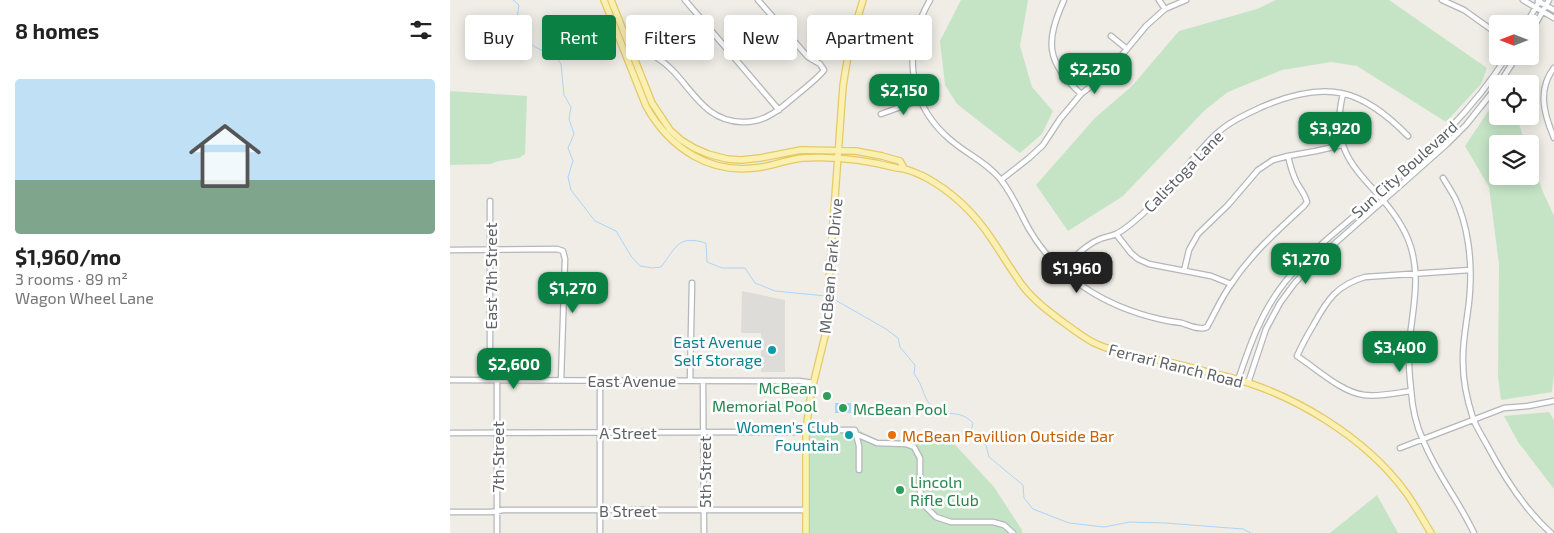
<!DOCTYPE html>
<meta charset="utf-8">
<style>
body{margin:0;font-family:"Exo 2",sans-serif;background:#f2f2f2;color:#222;height:100vh;display:flex;flex-direction:column;font-size:19px;white-space:nowrap}
*{box-sizing:border-box;margin:0}
p{font-size:16px;color:#767676}
.icon{flex:none;width:28px;height:28px;fill:none;stroke:currentColor;stroke-width:2;stroke-linecap:round;stroke-linejoin:round}
.map{position:relative;flex:1;overflow:hidden}
.sheet{display:flex;flex-direction:column;background:#fff;width:450px}
.sheet>*{flex:none}
.guide{position:absolute;left:15px;top:15px;width:475px;height:45px;display:flex;gap:10px}
.needle{width:32px;rotate:270deg}
.tools{position:absolute;left:1039px;top:15px;display:grid;gap:10px}
.tools a{display:grid;place-items:center;width:50px;height:50px;border-radius:5px;background:#fff;box-shadow:0 2px 12px #0003;font-size:25px}
.price{position:absolute;translate:-50% -42px;padding:0 11px;border-radius:10px;background:#0b8043;color:#fff;font-size:16px;line-height:32px;filter:drop-shadow(0 1px 2px #0008)}
.price::after{content:'';position:absolute;left:50%;top:30px;width:15px;height:11px;margin-left:-8px;background:inherit;clip-path:polygon(0 0,100% 0,50% 100%)}
.price.on{background:#222;color:#fff}
ul{padding:0;list-style:none}
li{display:grid;align-content:center;gap:10px;height:265px;padding:0 15px}
li+li{border-top:1px solid #e0e0e0}
li span{display:grid;place-items:center;height:155px;border-radius:5px;color:#555}
li>.icon{margin-inline-start:auto}
span .icon{width:90px;height:90px;fill:#fffc;stroke-width:1}
li b{font-size:21px}
h2{display:flex;justify-content:space-between;align-items:center;height:60px;padding:0 15px;font-size:21px}
.tag{padding:0 18px;border-radius:5px;background:#fff;box-shadow:0 2px 12px #0003;font-size:18px;line-height:45px}
.tag.on{background:#0b8043;color:#fff}
main{display:flex;flex:1;min-height:0}
.map>svg:first-child{display:block}
</style>
<main>
<section class="sheet">
<h2>8 homes<svg class="icon" aria-label="filters" viewBox="0 0 24 24"><path d="M4 7h16M4 17h16"/><circle cx="9" cy="7" r="2"/><circle cx="15" cy="17" r="2"/></svg></h2>
<ul>
<li><span style="background:linear-gradient(#bfe0f5 65%,#7fa58c 0)"><svg class="icon" aria-label="home" viewBox="0 0 24 24"><path d="M3 11l9-7 9 7M6 9v11h12V9"/></svg></span><div><b>$1,960/mo</b><p>3 rooms · 89 m²</p><p>Wagon Wheel Lane</p></div></li>
</ul>
</section>
<div class="map">
<svg width="1104" height="533" viewBox="0 0 1104 533">
<rect width="100%" height="100%" fill="#efede6"/>
<path fill="#dedcd8" d="M292 291 335 300V372H311V333H291Z"/>
<path fill="#c5e4c6" d="M511 0H578L570 46 582 87 603 111 592 134 570 153 507 104 495 85 490 41Z
M826 0H939L1037 68 1031 84 996 122 907 66 881 62 832 70 778 92 755 110 673 196 618 231 586 185 645 118 682 86 729 31 807 9Z
M0 91 77 96 75 154 69 158 49 161 40 164 0 165Z
M1047 98 1048 116H1066L1076 144H1048V176H1080V156L1093 192 1104 216V374L1102 392 1051 400 1048 376 1049 264 1039 187 1015 146Z
M1099 412 1104 420V489L1068 442 1054 416Z
M406 429 428 440H466L473 438 474 436H497L544 487 572 530V533H359V431Z
M927 495 948 533H880Z"/>
<path fill="#add4f8" d="M385 403H401V413H385Z"/>
<g fill="none" stroke-linecap="round" stroke-linejoin="round">
<path stroke="#add4f8" stroke-width="1" d="M63 0 69 5 67 18 74 38 85 47 106 57 111 64 114 95 121 107 119 119 124 134 118 148 123 161 118 177 121 190 145 221 166 231 181 256 190 266 202 268 211 267C227 246 228 235 256 243L257 262 272 268H295L305 283 325 291 376 296
M380 297 436 329 448 338 450 347 465 365 464 374C475 387 472 401 487 411 492 414 500 413 506 414 513 415 518 418 523 423L520 435 536 445 539 457 573 485 574 498 583 509 619 523 654 527 680 522 715 523 793 529 801 533"/>
<defs>
<path id="minor" d="M235 0 329 110
M480 0C454 45 456 98 495 135 512 152 536 161 551 180 563 195 570 213 579 229 607 278 657 307 709 319 717 321 724 322 732 323 738 325 744 328 750 328 753 329 754 328 757 327 765 313 772 296 782 283 802 253 828 230 854 206L857 202C855 194 851 190 847 183 843 175 840 165 838 156
M614 0C595 43 596 61 631 94
M709 0 715 9
M992 0 1014 10 1042 30
M1073 0 1104 18
M1088 1 1104 10
M1076 24 1090 0
M1080 34 1099 0
M661 36 677 49
M206 57C239 77 248 121 292 122 310 123 324 114 337 103 345 96 370 77 374 70L370 64 358 57 308 0
M1104 68C1087 90 1094 114 1104 138
M1049 84 1067 56
M893 94C874 170 933 180 958 239 971 271 964 303 960 336 958 353 959 372 961 389 962 405 966 425 973 440 986 473 1009 501 1024 533
M431 114 470 100
M993 178C997 184 1001 191 1005 198 1018 225 1022 260 1020 290 1019 314 1012 338 1013 362 1013 381 1017 400 1023 418 1026 427 1032 436 1037 445 1054 477 1074 509 1101 533
M551 180 579 158 593 145 610 119 631 94 649 80 667 61 696 26 715 9 736 0
M666 234 681 253 688 259 699 264 761 276 781 284
M0 250 107 249 113 251 115 259 111 380
M613 269C623 259 634 246 648 240 653 237 660 237 666 234 677 229 689 217 699 208 723 186 741 158 765 135 780 121 797 114 814 106 877 80 911 88 958 136
M734 271 739 250 748 234 778 205 808 170 823 160 838 156 866 151 892 145
M923 335 960 337
M0 380 349 381 364 383
M40 380V201
M47 380V533
M150 380V533
M788 380C799 348 809 318 829 290 849 262 876 240 902 218 959 167 1016 122 1057 56
M240 381 242 283
M253 381 254 533
M798 383 816 329 830 303 844 284 865 261 997 144 1016 125 1048 85
M961 391C946 393 929 397 914 395 891 392 867 369 847 356 852 345 858 334 864 324 877 300 887 285 915 277L1020 270
M0 433 349 432 364 430H405L409 446V470
M406 434 427 443 456 444 464 447 470 458V491L475 506 486 517 501 522H543L554 525 563 533
M950 448 1054 408 1078 406 1104 401
M0 512H41L53 510H356"/>
<path id="major" d="M154 0 196 106C220 149 261 176 312 167 326 165 339 159 353 158 385 156 416 160 447 168 457 168 466 173 475 177 503 192 526 215 543 241 553 256 562 271 572 285 584 301 602 314 617 325 627 332 638 341 649 345 668 353 688 356 708 360 730 364 751 371 774 376 841 392 916 437 957 494 966 507 973 520 981 533
M161 0 202 103 220 130 231 140 244 148 258 154 277 159 291 160 310 158 351 150 406 151 432 156 450 161 454 168
M356 533V430L361 393 375 336 393 86 400 43 413 0"/>
</defs>
<use href="#minor" stroke="#b3b6ba" stroke-width="7"/>
<use href="#major" stroke="#e6c867" stroke-width="8"/>
<use href="#minor" stroke="#fff" stroke-width="4.5"/>
<use href="#major" stroke="#f9f0b1" stroke-width="5.5"/>
</g>
<g fill="#0f9aa8" stroke="#fff" stroke-width="2">
<circle cx="322" cy="350" r="5"/>
<circle cx="399" cy="435" r="5"/>
</g>
<g fill="#2e9e5b" stroke="#fff" stroke-width="2">
<circle cx="377" cy="396" r="5"/>
<circle cx="393" cy="408" r="5"/>
<circle cx="450" cy="490" r="5"/>
</g>
<circle fill="#e8710a" stroke="#fff" stroke-width="2" cx="442" cy="435" r="5"/>
<g text-anchor="middle" dominant-baseline="central" stroke-width="5" stroke-linejoin="round" paint-order="stroke">
<g font-size="16" fill="#5e6165" stroke="#fff">
<text transform="translate(954 169) rotate(-42)">Sun City Boulevard</text>
<text transform="translate(733 171) rotate(-46)">Calistoga Lane</text>
<text transform="translate(380 266) rotate(-85)">McBean Park Drive</text>
<text transform="translate(40 276) rotate(-90)">East 7th Street</text>
<text transform="translate(726 365) rotate(14)">Ferrari Ranch Road</text>
<text x="182" y="380">East Avenue</text>
<text x="178" y="432">A Street</text>
<text transform="translate(47 457) rotate(-90)">7th Street</text>
<text transform="translate(254 472) rotate(-90)">5th Street</text>
<text x="178" y="510">B Street</text>
</g>
<g font-size="16" fill="#0d838f" stroke="#fff" text-anchor="end">
<text x="312" y="341">East Avenue<tspan x="312" dy="18">Self Storage</tspan></text>
<text x="389" y="426">Women's Club<tspan x="389" dy="18">Fountain</tspan></text>
</g>
<g font-size="16" fill="#27864d" stroke="#fff" text-anchor="start">
<text x="367" y="387" text-anchor="end">McBean<tspan x="367" dy="18">Memorial Pool</tspan></text>
<text x="403" y="408">McBean Pool</text>
<text x="460" y="481">Lincoln<tspan x="460" dy="18">Rifle Club</tspan></text>
</g>
<g font-size="16" fill="#c56008" stroke="#fff" text-anchor="start">
<text x="452" y="435">McBean Pavillion Outside Bar</text>
</g>
</g>
</svg>
<div class="tools">
<a><svg class="needle" viewBox="-14 -14 28 28"><path d="M0-13l5 13h-10z" fill="#e53935"/><path d="M0 13l5-13h-10z" fill="#767676"/></svg></a>
<a><svg class="icon" aria-label="locate" viewBox="0 0 24 24"><circle cx="12" cy="12" r="6"/><path d="M12 2v4M12 18v4M2 12h4M18 12h4"/></svg></a>
<a><svg class="icon" aria-label="layers" viewBox="0 0 24 24"><path d="M12 4l9 5-9 5-9-5zM3 14l9 5 9-5"/></svg></a>
</div>
<b class="price" style="left:645px;top:95px">$2,250</b>
<b class="price" style="left:454px;top:116px">$2,150</b>
<b class="price" style="left:885px;top:154px">$3,920</b>
<b class="price" style="left:856px;top:285px">$1,270</b>
<b class="price on" style="left:627px;top:294px">$1,960</b>
<b class="price" style="left:123px;top:314px">$1,270</b>
<b class="price" style="left:950px;top:373px">$3,400</b>
<b class="price" style="left:64px;top:390px">$2,600</b>
<div class="guide">
<a class="tag">Buy</a>
<a class="tag on">Rent</a>
<a class="tag">Filters</a>
<a class="tag">New</a>
<a class="tag">Apartment</a>
</div>
</div>
</main>
